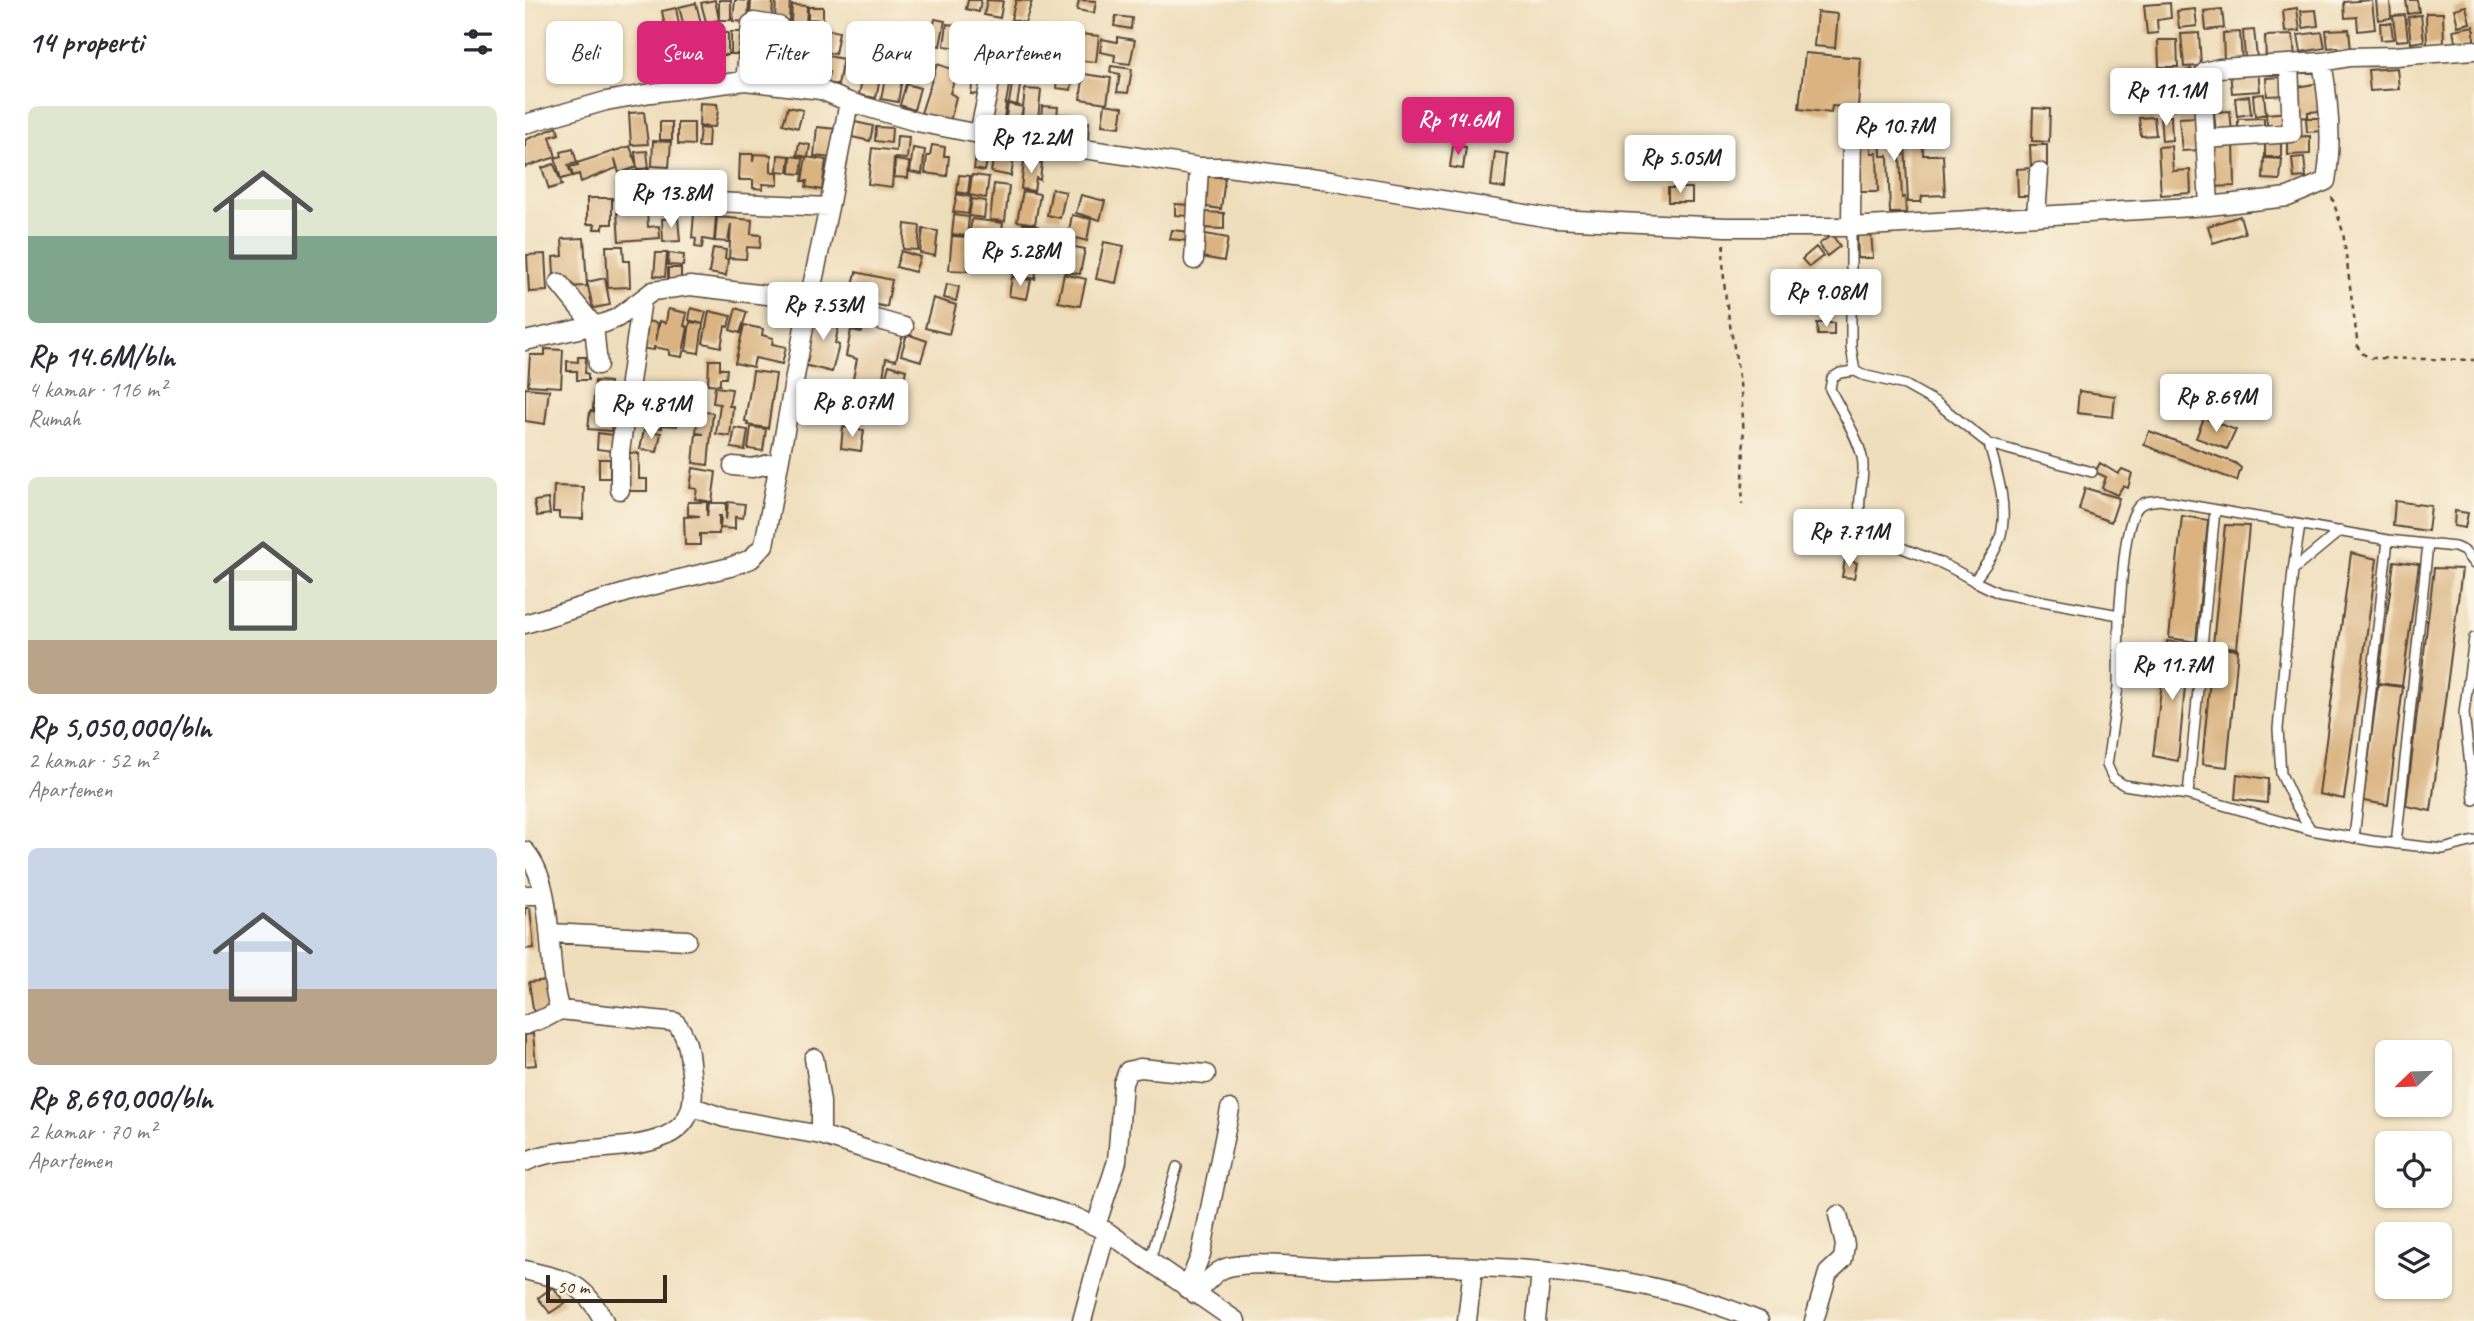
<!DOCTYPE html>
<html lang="id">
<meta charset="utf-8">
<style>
body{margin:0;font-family:Caveat,sans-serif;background:#f7f7f7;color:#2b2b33;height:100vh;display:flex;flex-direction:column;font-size:26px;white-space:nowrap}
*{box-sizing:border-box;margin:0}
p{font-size:23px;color:#7c7c81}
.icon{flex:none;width:38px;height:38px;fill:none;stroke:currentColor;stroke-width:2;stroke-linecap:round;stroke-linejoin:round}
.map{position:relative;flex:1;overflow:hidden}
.details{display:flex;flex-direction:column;background:#fff;width:525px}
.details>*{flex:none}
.banner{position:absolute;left:21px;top:21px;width:665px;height:63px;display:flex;gap:14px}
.needle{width:46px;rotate:247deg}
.fabs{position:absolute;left:1850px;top:1040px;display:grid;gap:14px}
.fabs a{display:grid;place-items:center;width:77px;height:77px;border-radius:10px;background:#fff;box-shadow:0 2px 5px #0004;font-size:35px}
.scale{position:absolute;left:21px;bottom:18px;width:121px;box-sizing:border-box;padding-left:7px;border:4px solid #3b2a1e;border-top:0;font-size:19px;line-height:24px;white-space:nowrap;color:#3b2a1e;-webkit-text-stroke:5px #fcf5e5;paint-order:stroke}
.price{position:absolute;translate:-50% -60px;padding:0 16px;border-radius:7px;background:#fff;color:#222;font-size:23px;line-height:46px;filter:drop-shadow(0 2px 4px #0008)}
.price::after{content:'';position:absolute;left:50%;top:42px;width:21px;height:16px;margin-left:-10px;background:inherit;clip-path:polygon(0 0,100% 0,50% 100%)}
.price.active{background:#db2777;color:#fff}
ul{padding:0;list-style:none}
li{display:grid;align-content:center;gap:14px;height:371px;padding:0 28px}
li span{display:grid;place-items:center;height:217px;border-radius:10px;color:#555}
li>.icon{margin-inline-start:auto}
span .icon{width:126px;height:126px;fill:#fffc;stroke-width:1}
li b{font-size:30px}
h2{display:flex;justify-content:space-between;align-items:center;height:84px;padding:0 28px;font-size:30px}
.pill{padding:0 24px;border-radius:10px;background:#fff;box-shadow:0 2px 5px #0004;font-size:24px;line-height:63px}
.pill.active{background:#db2777;color:#fff}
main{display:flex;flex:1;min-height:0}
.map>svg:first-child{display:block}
</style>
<main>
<section class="details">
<h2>14 properti<svg class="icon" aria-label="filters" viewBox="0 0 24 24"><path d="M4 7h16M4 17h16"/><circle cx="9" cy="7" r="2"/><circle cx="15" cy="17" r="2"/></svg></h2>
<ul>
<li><span style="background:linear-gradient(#dfe7d0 60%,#7fa58c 0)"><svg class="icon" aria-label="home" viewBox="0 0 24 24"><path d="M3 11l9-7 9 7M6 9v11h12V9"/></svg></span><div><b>Rp 14.6M/bln</b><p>4 kamar · 116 m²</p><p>Rumah</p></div></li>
<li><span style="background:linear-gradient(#dfe7d0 75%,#b9a48a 0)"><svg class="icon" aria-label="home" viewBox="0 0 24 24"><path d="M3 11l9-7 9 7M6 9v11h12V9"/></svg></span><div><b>Rp 5,050,000/bln</b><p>2 kamar · 52 m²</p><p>Apartemen</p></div></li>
<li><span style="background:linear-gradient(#c9d6e8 65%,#b9a48a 0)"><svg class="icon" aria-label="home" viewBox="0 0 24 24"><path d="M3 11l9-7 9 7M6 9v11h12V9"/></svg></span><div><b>Rp 8,690,000/bln</b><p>2 kamar · 70 m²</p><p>Apartemen</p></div></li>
</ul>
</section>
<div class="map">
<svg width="1949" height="1321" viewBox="0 0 1949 1321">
<rect width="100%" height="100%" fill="#fcf5e5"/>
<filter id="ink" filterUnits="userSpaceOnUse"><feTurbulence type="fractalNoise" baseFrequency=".0143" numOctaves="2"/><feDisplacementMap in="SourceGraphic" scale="14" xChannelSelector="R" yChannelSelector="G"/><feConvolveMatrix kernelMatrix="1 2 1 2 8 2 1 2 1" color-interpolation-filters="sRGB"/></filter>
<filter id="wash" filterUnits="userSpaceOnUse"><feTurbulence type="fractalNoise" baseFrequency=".00686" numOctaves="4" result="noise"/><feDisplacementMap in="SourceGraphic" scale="28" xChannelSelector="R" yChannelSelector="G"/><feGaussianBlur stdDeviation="1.57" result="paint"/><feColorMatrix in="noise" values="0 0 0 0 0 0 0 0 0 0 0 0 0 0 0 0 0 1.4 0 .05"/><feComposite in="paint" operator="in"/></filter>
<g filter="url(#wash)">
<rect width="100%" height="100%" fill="#efdebc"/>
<g id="blocks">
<path fill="#dab381" d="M190 0 194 20 181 22 176 3Z
M194 0H206V20H194Z
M210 0 224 1 223 22 208 21Z
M226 0H248L247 21 225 20Z
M251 0H265L264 21 250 20Z
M443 0H456L454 12 441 9Z
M462 0 478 1 475 18 459 15Z
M491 0 507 1 500 23 486 19Z
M554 0 571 1 569 13 552 10Z
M1847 0 1850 29 1833 31 1832 17 1820 18 1819 2Z
M1851 0H1865L1866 18 1853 20Z
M1881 0H1892L1894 12 1883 14Z
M171 3 176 23 159 27 154 7Z
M1645 3 1646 18 1632 20 1633 33 1622 34 1619 5Z
M267 5 282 6 281 23 266 22Z
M1941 6 1945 23 1933 26 1929 9Z
M283 7H298V20L283 19Z
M151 8 155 31 141 33 137 11Z
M1772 8 1775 31 1760 32 1758 10Z
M1670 9 1672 26 1654 28 1652 11Z
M1697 9 1699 28 1681 30 1679 11Z
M1791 10 1793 26 1778 28 1776 11Z
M1292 12 1313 14 1310 48 1289 46Z
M1901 13H1918L1919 44 1902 45Z
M1880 15 1883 40 1871 41 1868 16Z
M1896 15 1899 41 1886 43 1883 17Z
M591 16 607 18 606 29 589 26Z
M410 19 420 21 415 46 405 44Z
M1855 23H1866L1868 39 1856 40Z
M422 24 438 26 435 48 419 46Z
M1949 26V44L1931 47 1928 30Z
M440 28 454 30 451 52 437 50Z
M300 29 314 32 310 54 295 51Z
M1824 29 1826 51 1814 52 1813 47 1803 48 1801 30Z
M1729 30 1732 57 1720 58 1718 31Z
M206 32H220V54H206Z
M1715 32 1717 60 1699 61 1698 33Z
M1797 32 1800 48 1776 52 1773 35Z
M188 33H203V55H189V46H181V39L188 38Z
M1674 33 1676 66 1659 67 1656 34Z
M555 34 574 36 571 62 553 60Z
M542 35 554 37 550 53 539 51Z
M1768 35 1770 58 1741 60 1740 36Z
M592 37 610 40 605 64 589 62 590 55 575 52 577 39 592 42Z
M484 38 501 42 496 65 478 61Z
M229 40 247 45 241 69 223 65Z
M1633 40H1652L1653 67H1634Z
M522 49 531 51 528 65 520 63Z
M289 53 318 59 313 85 302 83 304 72 287 69Z
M1280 53 1336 58 1333 108 1307 106 1306 113 1274 109Z
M341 59 358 62 351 98 334 95Z
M412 64 432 71 425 93 431 97 424 125 403 120 404 115 396 113Z
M534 65 549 67 546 90 531 88Z
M586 66 607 69 603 93 592 92 595 74 585 72Z
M1872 68 1874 89 1845 91 1843 70Z
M1666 69 1674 88 1656 95 1649 76Z
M1733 69 1735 91 1707 93 1705 71Z
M449 70 461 72 458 95 446 94Z
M559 74 586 78 582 103 555 99Z
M360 77 377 79 373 102 356 99Z
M1759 77 1760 95 1742 96 1741 78Z
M469 82 484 85 481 103 479 104H481L478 124 463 121Z
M1794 83 1796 111 1783 112V117L1770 118 1767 88Z
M381 84 395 88 389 110 375 105Z
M487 84 495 86 492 105 484 103Z
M500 89 516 90 512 128 496 126Z
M1653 91 1656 108 1632 112 1629 95Z
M1739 94 1741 114 1730 116 1728 95Z
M1724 96 1726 114 1712 116 1710 98Z
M175 103 192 104 193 111 190 127 174 126Z
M483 104 498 107 493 131 479 129Z
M580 104 598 107 595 127 577 125Z
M517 106 533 107 531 124 516 122Z
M263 107 278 110 273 128 258 124Z
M1508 108 1525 109 1524 142 1507 141Z
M1705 111 1707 132 1691 133 1689 112Z
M119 112 123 144 106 145 104 113Z
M1764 112 1765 131 1743 133 1741 114Z
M534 114 551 115 550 135 533 134Z
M1635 116H1646L1647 140 1637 141Z
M1330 117H1350V133H1346V153H1352L1353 192H1331Z
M1629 117 1631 135 1616 136 1614 118Z
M1673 117 1675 150 1657 151 1654 118Z
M1376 118 1378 155H1375L1377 198 1380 197 1381 213H1365L1363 156H1356L1355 134H1360V119Z
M1739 118V131L1713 132V119Z
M1781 118H1799L1800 131 1782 132Z
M135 122H147V140H135Z
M330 122 348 126 345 141 327 137Z
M553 122H564L563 140H552Z
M153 123H169V145L153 144Z
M1397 124 1398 155H1418L1420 195 1397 196 1396 202H1383L1379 125Z
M32 127 34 134 25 137 31 157 0 167V140Z
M292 127 311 129 307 158 289 156Z
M351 127 367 128 366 143 350 141Z
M175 128 184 129 183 147H173Z
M372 136 384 137 382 159 369 158 367 187 343 184 347 148 371 151Z
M1740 136H1756V157H1740Z
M1785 136V154L1763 155V137Z
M128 141 146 142 144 167 127 166Z
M453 142 465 144 460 171 449 169Z
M1683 142H1709L1710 186 1684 187Z
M274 143 285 145 283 157 272 155Z
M407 145 420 147 419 156H424L422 176 400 173 402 156H405Z
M1505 145H1522V169L1506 168Z
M105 146 112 167 94 173 90 159 92 168 56 182 54 174 48 176 45 167 53 165 52 163 43 165 47 176 36 179 30 158 37 156 36 152 48 149 52 163Z
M928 146 941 147 938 169 925 167Z
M1646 146 1648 171 1665 170 1666 193 1636 195 1633 147Z
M388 148 400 150 397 174 385 172Z
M470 148 490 152 486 176 466 172Z
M122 151 124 168 112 169 110 152Z
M970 152 983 154 980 188 966 186Z
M215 154H228V162L229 154 246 155V172H253V185L238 184V189L228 188V180H214Z
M253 155 265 156 263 172 252 171Z
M266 156 278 158 276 174 265 173Z
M281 157 301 160 297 190 281 187 282 181H277Z
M1779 157 1781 177 1769 178 1767 158Z
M1739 158 1757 159 1755 180 1738 179Z
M370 160 384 162 383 178 369 177Z
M499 161 517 163 515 180 511 178 509 191 496 189Z
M29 164 37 185 24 189 17 168Z
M122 168 127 191H123L127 206 105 211 100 191 114 188 117 194 116 186 108 188 105 172Z
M1506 168 1507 196H1493L1492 169Z
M139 171 143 206 129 207 127 172Z
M434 175 445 176 443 194 432 192Z
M447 175 464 177 461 198 444 195Z
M678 175 700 178 696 209 675 206Z
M469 184 484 186 480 221 465 220Z
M166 185 167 207 146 208 145 186Z
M1143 188H1167V202H1143Z
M527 189 541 192 535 218 522 215Z
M498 191 515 194 510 224 492 221Z
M432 194 446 197 443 214 428 212Z
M556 195 580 201 575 220 551 213Z
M62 198H87V224H78V229H69L70 224H62Z
M447 199 461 201 459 218 444 216Z
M650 204 664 205 663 216 650 215Z
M122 211 123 227 134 226 135 238 94 241 92 213Z
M677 212 699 213V229L676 228Z
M169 214 191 216 189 241 178 239 177 248 170 247 171 239 167 238Z
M429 215 444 217 442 236 427 234Z
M547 215 566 219 562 241 551 238 549 246 539 244 541 236 543 237Z
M1715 216 1720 233 1688 243 1683 226Z
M192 217 227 220 226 234 236 235 235 248 222 247 221 259 204 258 206 224 203 242 190 241Z
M153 218 155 241 138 242 137 219Z
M447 219 478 223 473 259 456 256 459 238 444 235Z
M380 224 395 226 393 250 378 249Z
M498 224 513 226 511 241 496 238Z
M398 229 413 231 410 256 395 253Z
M647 230 665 232 664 241 645 239Z
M1332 232H1346L1348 258H1333Z
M675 233 703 238 699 261 671 256Z
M1307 235 1315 246 1302 256 1294 244Z
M427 236 444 237 442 271 424 270Z
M59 238 62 286 39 287 38 274H29L28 257 38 256 37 239Z
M446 238 456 240 454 254 444 252Z
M495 239 512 243 510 257 493 254Z
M579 242 599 246 591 283 571 279Z
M81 246H98L99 261H104L105 287 83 288Z
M545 246 560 249 555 274 540 272Z
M1291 247 1298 256 1284 267 1277 259Z
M188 248 201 250 200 259H203L201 276 184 273Z
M376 251 395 257 390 272 371 267Z
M131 253H142L140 277 129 276Z
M144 253 159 255 158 266 143 265Z
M20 254 22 291 4 292 2 255Z
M492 256 513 260 510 279 488 275Z
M143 268H156V281L143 280Z
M331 272 367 280 362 307 325 299Z
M539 274 561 279 555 306 533 302Z
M487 277 506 280 502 299 484 296Z
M80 278 85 305 68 308 62 282Z
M422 284 434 287 431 301 419 298Z
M408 298 431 305 424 334 400 328Z
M166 308 181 312 178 324 164 320Z
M211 308 222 312 215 333 205 330Z
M143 309 162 313 159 326 163 327 157 357 144 355V350L129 347V350L112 348 116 320 133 323 131 341 135 321 141 323Z
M292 310 316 316 310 343 314 345 307 372 279 365Z
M184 311 206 316 203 327 200 326 196 347 178 343Z
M165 322 178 324 174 353 161 351Z
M339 323 378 334 371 360 361 358 356 391 327 384 332 359 321 356 326 330 337 332Z
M1292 323H1309V335H1293Z
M219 325 238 329 237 335 248 338 247 344 261 347 257 364 230 358 228 367 210 363Z
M382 334 402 341 396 361 376 355Z
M20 349 38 350 36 387 3 385 5 355H20Z
M53 357H61L60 373 63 374V380H52V371H42V361L53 362Z
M184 360H195V369H202L201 378H195V385L183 384Z
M364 365 381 370 375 397 357 392Z
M228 371 251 374 243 428 222 425 223 422 220 421Z
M70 381 85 382 82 411 68 409Z
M129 385 149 387 147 410H154L152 426 137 425V428L130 427 131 424H125L126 418H111L112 408H104L106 386 122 388 120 415 121 407H127Z
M190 387 207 389 204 406H208L205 436 191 434 195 404 188 403Z
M0 388 24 390 20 424 0 421Z
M1554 391 1590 396 1588 417 1552 413Z
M65 411 88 413 86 431 63 429Z
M173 411 188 413 183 465 168 463 171 434H179L171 433Z
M1679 418 1711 430 1702 449 1671 438Z
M226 427 241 429 238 451 223 449Z
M318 427 339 430 336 451 316 448Z
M210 428 223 430 220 450 206 448Z
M119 430 136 433 132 452 115 449Z
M1624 431 1710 463 1716 468 1712 481 1619 445Z
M73 433 89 435 87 451 72 449Z
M98 453H114V479H122V491H98Z
M74 459H85V478H74Z
M1575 463 1593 474 1597 469 1607 473 1603 488 1598 486 1592 495 1577 488 1581 477 1570 472Z
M168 468 191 472 187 502 170 499 172 489 165 488Z
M29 486 59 487 58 519 34 518V512H28Z
M1560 488 1594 498 1586 522 1554 510Z
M23 499 25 514 12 516 9 501Z
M1870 501 1906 506 1903 531 1868 526Z
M163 502H182V516L184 503H201V520L203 502 220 504 218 518 210 517V529L195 528 196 516H194V534H175V545H160L159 517 175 516 163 515Z
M1930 511 1943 513 1940 528 1929 526Z
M1657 516 1683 520 1671 642 1644 638Z
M1700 525 1724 526 1712 648 1688 645Z
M1826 553 1852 559 1819 799 1794 794Z
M1320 559 1332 563 1329 578 1317 577Z
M1869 561 1894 564 1877 686 1853 683Z
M1909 568 1937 569 1906 811 1881 806Z
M1642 641 1664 644 1653 761 1628 756Z
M1688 647 1713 650 1702 767 1677 764Z
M1621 652 1634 657 1632 667 1618 662Z
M1853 684 1878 687 1863 805 1838 801Z
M1712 774 1743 779 1742 803 1710 799Z
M0 908H5L9 948 0 949Z
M24 980 28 1013 9 1015 4 982Z
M8 1034 11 1065 0 1066V1035Z
M28 1287 40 1303 25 1313 13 1298Z"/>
</g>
</g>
<g filter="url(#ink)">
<use href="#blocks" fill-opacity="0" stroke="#564536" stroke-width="2"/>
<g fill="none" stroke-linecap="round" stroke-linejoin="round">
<defs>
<path id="service" d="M1326 227V347L1330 371
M1464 444C1472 472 1484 509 1475 538 1470 554 1458 568 1449 581L1474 593 1594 615 1593 687 1582 765 1588 778 1599 785 1663 795 1786 830
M1775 526 1768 570 1753 729 1756 774 1769 802 1786 830 1848 841 1918 849 1949 841
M1768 570 1815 531
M1449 581C1437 574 1424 566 1411 561 1390 552 1361 545 1344 529 1324 509 1343 480 1337 457 1332 435 1315 409 1305 389L1307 378 1315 373 1330 371 1338 375 1380 385 1412 403 1464 444 1567 472
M1594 615C1597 592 1598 521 1614 506 1619 501 1627 501 1635 500L1863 540 1930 547 1939 551 1949 564
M1949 638 1939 713 1949 800
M1663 795 1690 510
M1829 838 1863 540
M1871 844 1903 544
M625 1261 652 1167"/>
<path id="minor" d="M220 81 226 24 229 22 254 26
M0 124 81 101 126 93 220 81 296 90 324 102 392 122 454 134 607 156 674 167H702L804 181 1031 219 1200 227H1326L1684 206 1763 197 1801 181C1808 142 1804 101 1797 62L1825 57 1870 56 1949 50
M454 134 468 68 465 32
M1680 139 1767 133 1764 64
M169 201 304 207
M1684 206 1677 78 1680 72 1694 68 1797 62
M1511 216 1514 172
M1326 227 1327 122
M669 260 674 167
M34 283 69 326 73 365
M0 341 80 323 92 318 128 291 165 286 284 300 379 327
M208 466 227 468 253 462
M95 490V451L117 299
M0 624 113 589 205 567 226 559 239 545 284 300 304 207 324 102
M0 851C33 889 19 964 35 1010L150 1022C166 1040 164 1059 167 1082 179 1171 49 1135 0 1162
M0 895H18
M25 933 162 940
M0 1025 22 1017 35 1010
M289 1058 296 1102V1135
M168 1107 200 1118 296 1135 550 1217 581 1231 711 1321
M571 1226 592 1161 598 1083 603 1071 615 1068 681 1074
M0 1270C42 1281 57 1280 79 1321
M662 1289 676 1254 705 1109
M670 1294C678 1286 687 1274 698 1269 719 1259 788 1268 814 1268 848 1269 882 1265 916 1266 1023 1268 1134 1278 1234 1321
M557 1321 581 1231
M942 1321 948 1268
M1011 1321 1016 1272
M1289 1321 1303 1273 1318 1259 1320 1245 1313 1215"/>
</defs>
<use href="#service" stroke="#564536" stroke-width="12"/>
<use href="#minor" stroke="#564536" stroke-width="21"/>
<path stroke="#564536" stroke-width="2.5" stroke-dasharray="5 5" stroke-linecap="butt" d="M1807 197 1818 232 1833 347 1838 354 1846 358 1949 360
M1199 244C1195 291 1209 338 1215 384 1220 424 1219 464 1217 504"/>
<use href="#service" stroke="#fff" stroke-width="9"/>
<use href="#minor" stroke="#fff" stroke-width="18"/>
</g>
</g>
</svg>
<div class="fabs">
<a><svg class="needle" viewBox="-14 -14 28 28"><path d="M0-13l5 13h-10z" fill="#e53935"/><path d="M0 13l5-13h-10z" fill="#7c7c81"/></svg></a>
<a><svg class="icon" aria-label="locate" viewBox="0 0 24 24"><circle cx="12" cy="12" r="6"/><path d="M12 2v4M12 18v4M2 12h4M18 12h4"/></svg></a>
<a><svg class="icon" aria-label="layers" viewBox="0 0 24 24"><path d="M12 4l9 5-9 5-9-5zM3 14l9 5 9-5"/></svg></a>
</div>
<div class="scale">50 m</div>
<b class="price" style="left:1641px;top:128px">Rp 11.1M</b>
<b class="price active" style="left:933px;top:157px">Rp 14.6M</b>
<b class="price" style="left:1369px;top:163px">Rp 10.7M</b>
<b class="price" style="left:506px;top:175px">Rp 12.2M</b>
<b class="price" style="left:1155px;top:195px">Rp 5.05M</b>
<b class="price" style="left:146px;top:230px">Rp 13.8M</b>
<b class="price" style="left:495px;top:288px">Rp 5.28M</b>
<b class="price" style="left:1301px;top:329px">Rp 9.08M</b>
<b class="price" style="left:298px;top:342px">Rp 7.53M</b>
<b class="price" style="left:1691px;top:434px">Rp 8.69M</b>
<b class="price" style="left:327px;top:439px">Rp 8.07M</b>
<b class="price" style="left:126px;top:441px">Rp 4.81M</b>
<b class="price" style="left:1324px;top:569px">Rp 7.71M</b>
<b class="price" style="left:1647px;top:702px">Rp 11.7M</b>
<div class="banner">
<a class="pill">Beli</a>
<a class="pill active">Sewa</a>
<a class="pill">Filter</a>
<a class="pill">Baru</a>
<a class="pill">Apartemen</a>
</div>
</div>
</main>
